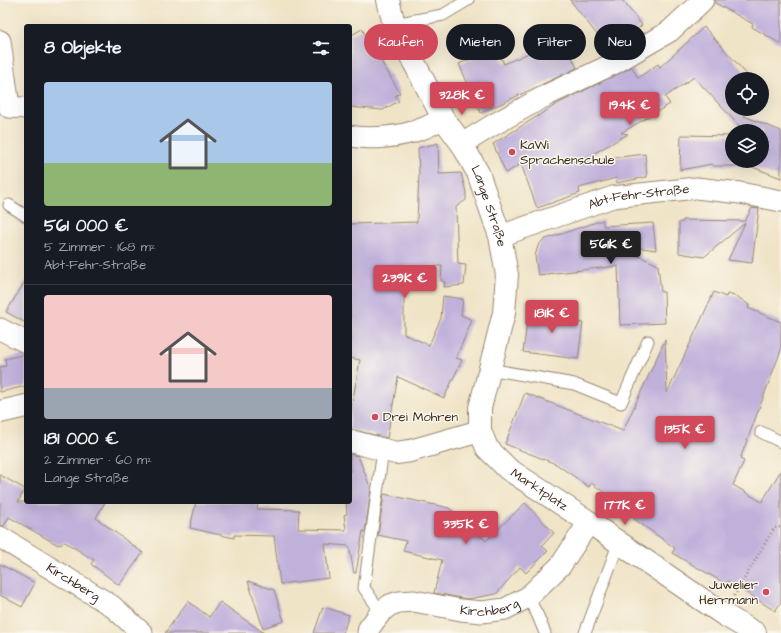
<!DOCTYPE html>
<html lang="de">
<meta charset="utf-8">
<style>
body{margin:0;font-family:"Architects Daughter",sans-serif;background:#20242c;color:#f1f3f6;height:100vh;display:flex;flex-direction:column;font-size:15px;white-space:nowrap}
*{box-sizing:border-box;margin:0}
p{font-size:13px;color:#9ea1a6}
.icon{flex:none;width:22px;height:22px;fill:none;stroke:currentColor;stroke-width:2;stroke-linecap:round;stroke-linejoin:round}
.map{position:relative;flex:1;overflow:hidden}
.drawer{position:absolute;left:24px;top:24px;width:328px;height:480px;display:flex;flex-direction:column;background:#171b24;border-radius:4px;box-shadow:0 4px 16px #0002}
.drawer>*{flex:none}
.guide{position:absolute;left:364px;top:24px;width:357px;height:36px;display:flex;gap:8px}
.controls{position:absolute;left:725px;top:72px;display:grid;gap:8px}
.controls a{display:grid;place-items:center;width:44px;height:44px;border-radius:50%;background:#171b24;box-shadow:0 4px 16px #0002;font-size:20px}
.price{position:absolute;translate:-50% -34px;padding:0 9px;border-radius:4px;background:#d1495b;color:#fff;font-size:13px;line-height:26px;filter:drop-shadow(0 1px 2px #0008)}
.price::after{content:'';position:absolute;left:50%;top:24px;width:12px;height:9px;margin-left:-6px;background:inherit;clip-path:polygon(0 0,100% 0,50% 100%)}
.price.selected{background:#222;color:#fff}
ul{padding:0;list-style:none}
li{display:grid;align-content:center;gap:8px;height:212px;padding:0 20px}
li+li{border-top:1px solid #363941}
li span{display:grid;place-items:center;height:124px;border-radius:4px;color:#555}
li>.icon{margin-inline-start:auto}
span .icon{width:72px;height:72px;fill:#fffc;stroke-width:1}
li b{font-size:17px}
h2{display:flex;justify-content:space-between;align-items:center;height:48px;padding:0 20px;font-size:17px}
.pill{padding:0 14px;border-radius:18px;background:#171b24;box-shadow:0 4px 16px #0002;font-size:14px;line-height:36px}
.pill.selected{background:#d1495b;color:#fff}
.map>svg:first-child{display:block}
</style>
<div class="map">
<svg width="781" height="633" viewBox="0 0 781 633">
<rect width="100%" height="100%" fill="#fbf7ec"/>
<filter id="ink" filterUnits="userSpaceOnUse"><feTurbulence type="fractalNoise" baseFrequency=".025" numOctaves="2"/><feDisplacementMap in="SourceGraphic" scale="8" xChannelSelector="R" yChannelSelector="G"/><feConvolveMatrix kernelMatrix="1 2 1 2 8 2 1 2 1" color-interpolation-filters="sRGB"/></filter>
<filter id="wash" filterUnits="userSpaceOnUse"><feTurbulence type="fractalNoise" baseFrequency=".012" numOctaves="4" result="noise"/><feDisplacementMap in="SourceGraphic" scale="16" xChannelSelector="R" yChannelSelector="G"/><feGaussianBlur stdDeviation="0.9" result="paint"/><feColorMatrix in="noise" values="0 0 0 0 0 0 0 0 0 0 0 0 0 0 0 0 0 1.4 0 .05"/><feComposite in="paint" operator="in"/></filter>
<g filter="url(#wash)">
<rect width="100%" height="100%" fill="#f0e4c7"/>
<g id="blocks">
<path fill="#c0b1db" d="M570 0H622L642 25 632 34 609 50Z
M715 0H781V44L752 27 753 24 715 3Z
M704 27 751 79H732V109H752L744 116 781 131V178L750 166H713L712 164 680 170 681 135 732 136V161H762V131H744L694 77 665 97 670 104 621 133 628 134 579 162 645 154 647 177 617 183 616 178 579 188 580 193 537 208 521 164 506 173 493 144 557 104 632 67 638 78 658 64 660 67Z
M362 29 400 93 395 96 399 101 383 110 350 107V36Z
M563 38 577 68 481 113 459 64 496 47 504 64Z
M438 143 439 174 461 173 466 192V200L456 207 458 264 466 265 464 285 444 287 445 282 441 281 442 266 404 267V334L429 345 441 318 443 296 463 299 461 315 472 320 456 358 462 360 444 398 398 377 387 438 350 429V415L360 360 350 358V224L417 222 419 174 418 148Z
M752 208 759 209 752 263 728 260 745 223 704 257 679 253V222H683V220L745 221Z
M603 220V226L653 223 656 250 614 244 658 265 661 292H664L665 323 620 325 618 266 538 275 535 256 538 246 543 240Z
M26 280V323L6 312Z
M714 292 726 297 727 294 738 297 749 305 748 308 781 322V350L740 459 744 461 733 485 762 502 781 470V602L775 611 728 581 726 584 672 553 675 548 634 519 632 512 591 483 589 487 556 464 505 444 525 393 623 431 665 340 667 393Z
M529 307 571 312 569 322 583 323 578 359 523 352Z
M26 354V386L0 392V367L6 366 5 359Z
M350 454 358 456 371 489 365 532 363 531 356 573H354L349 546 325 544 329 578 280 584 274 536 234 535V538L190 528 196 502H258L257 509 299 510 298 529 346 530 344 515 347 514 346 502H350Z
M0 475 25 489 18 502H105L96 518 143 553 119 585 91 564 94 560 65 542 58 545 9 517 4 526 0 525Z
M384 494 449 508 486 541 525 503 554 533 542 546 548 551 526 573 520 567 496 594 468 599 434 593 442 560 403 551 406 541 378 535Z
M0 564 35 583 22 607 0 595Z
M248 581 274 590 284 621 263 628Z
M188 601 209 617 220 602 264 633H165Z
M323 607 349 615 343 633H314Z"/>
</g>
</g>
<g filter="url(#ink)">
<use href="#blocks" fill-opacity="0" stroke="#968772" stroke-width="1"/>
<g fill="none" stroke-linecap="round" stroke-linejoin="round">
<defs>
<path id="service" d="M394 24 443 15 468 0
M9 205 26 216
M489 369 574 384 621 403 648 341
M761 432 781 442
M528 597 538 616 545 633
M381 612 364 588 383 450
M585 633 619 542"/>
<g id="minor">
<path d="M0 41 9 107 26 108"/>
<path d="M350 136C371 140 401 137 421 129 428 127 436 122 443 118"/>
<path d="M462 144 493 125 547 95 615 63 670 31 703 0"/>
<path id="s1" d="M500 236 613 197 696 188 740 193 781 201"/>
<path d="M0 329 26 342"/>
<path id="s2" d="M0 537 112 606 142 633"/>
<path id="s3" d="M368 633 369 628 381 612 390 605 399 602 414 601 461 610 482 612 505 609 528 597 561 565 589 522"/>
</g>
<g id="tertiary">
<path id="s4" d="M388 0 394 24 443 118 462 144 478 173 500 236 507 275 504 313 480 408V431L487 448 508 469 589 522 723 614 755 633"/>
<path d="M0 412 26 406"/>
<path d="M350 441 396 453 410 451 480 431"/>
</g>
</defs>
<use href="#service" stroke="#968772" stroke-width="13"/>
<use href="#minor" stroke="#968772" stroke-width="23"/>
<use href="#tertiary" stroke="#968772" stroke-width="24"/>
<path stroke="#968772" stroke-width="2.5" stroke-dasharray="1 3" stroke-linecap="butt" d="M734 596 774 528 781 527"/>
<use href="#service" stroke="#fff" stroke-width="11"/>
<use href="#minor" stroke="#fff" stroke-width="21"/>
<use href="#tertiary" stroke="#fff" stroke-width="22"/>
</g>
</g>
<g fill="#d1495b" stroke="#fbf7ec" stroke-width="1.5">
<circle cx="512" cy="152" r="4"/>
<circle cx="375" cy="417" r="4"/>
<circle cx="766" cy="592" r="4"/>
</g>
<g text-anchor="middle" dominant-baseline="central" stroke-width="3" stroke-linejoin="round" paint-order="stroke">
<g font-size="13" fill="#3b2a1e" stroke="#fbf7ec" text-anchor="start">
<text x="520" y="145">KaWi<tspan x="520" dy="15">Sprachenschule</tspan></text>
<text x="383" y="417">Drei Mohren</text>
<text x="758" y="585" text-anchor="end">Juwelier<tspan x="758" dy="15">Herrmann</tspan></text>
</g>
<g font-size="13" fill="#3b2a1e" stroke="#fbf7ec">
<text stroke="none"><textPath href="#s1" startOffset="145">Abt-Fehr-Straße</textPath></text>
<text stroke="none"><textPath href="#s4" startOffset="231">Lange Straße</textPath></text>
<text stroke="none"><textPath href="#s4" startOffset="547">Marktplatz</textPath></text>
<text stroke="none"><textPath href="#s2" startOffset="86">Kirchberg</textPath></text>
<text stroke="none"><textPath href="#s3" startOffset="138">Kirchberg</textPath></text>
</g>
</g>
</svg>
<div class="controls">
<a><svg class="icon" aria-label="locate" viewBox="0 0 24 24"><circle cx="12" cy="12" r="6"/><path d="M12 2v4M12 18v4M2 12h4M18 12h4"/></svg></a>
<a><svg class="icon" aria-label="layers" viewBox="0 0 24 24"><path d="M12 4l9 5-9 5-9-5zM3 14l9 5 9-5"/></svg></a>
</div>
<b class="price" style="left:462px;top:116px">328K €</b>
<b class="price" style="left:630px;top:126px">194K €</b>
<b class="price selected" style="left:611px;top:265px">561K €</b>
<b class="price" style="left:405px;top:299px">239K €</b>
<b class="price" style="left:552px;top:334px">181K €</b>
<b class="price" style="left:685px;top:450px">135K €</b>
<b class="price" style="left:625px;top:526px">177K €</b>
<b class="price" style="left:466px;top:545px">335K €</b>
<div class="guide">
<a class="pill selected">Kaufen</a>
<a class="pill">Mieten</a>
<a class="pill">Filter</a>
<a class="pill">Neu</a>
</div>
<section class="drawer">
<h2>8 Objekte<svg class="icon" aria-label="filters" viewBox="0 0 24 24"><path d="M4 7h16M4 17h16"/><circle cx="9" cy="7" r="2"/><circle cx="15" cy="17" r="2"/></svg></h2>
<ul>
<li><span style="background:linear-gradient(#a9c7e8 65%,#8fb573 0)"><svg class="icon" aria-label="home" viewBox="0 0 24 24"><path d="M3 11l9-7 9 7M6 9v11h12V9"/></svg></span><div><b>561 000 €</b><p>5 Zimmer · 168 m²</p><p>Abt-Fehr-Straße</p></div></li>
<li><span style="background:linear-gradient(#f6c9c9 75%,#9aa5b1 0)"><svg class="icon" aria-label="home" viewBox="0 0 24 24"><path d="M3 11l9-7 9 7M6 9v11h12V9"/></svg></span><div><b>181 000 €</b><p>2 Zimmer · 60 m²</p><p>Lange Straße</p></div></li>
</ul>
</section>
</div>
